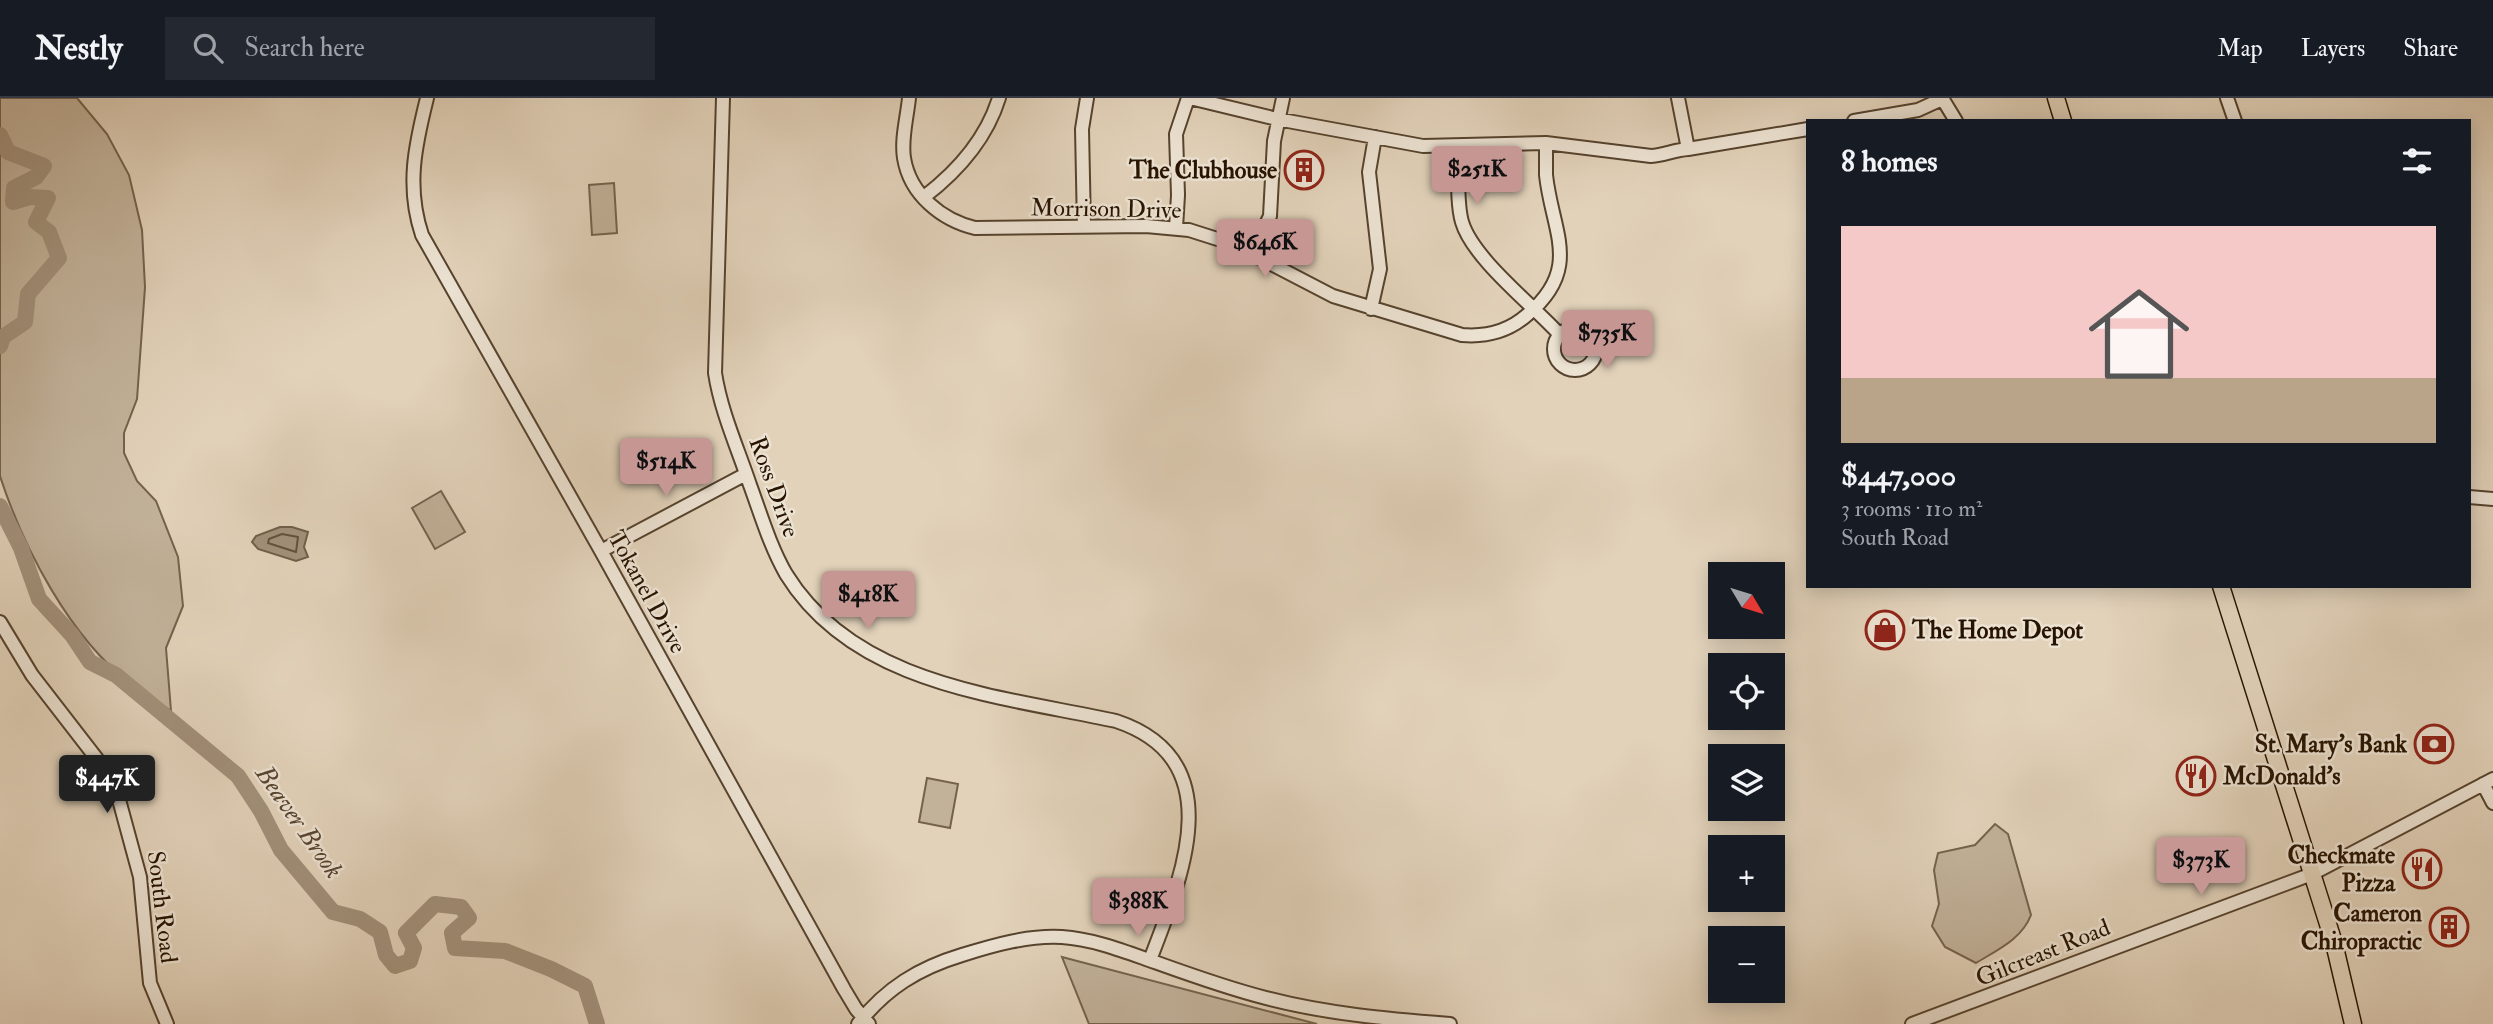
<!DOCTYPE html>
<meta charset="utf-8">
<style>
body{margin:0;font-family:"IM FELL Double Pica",serif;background:#242831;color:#f1f3f6;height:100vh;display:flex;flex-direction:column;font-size:26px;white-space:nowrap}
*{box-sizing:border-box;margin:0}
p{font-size:23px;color:#9ea1a6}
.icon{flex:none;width:38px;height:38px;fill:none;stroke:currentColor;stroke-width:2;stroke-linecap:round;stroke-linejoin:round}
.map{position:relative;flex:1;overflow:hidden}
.panel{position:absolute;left:1806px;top:21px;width:665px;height:469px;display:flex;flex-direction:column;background:#171b24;border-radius:0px;box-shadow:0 4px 18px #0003}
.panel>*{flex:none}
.needle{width:46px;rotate:128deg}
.buttons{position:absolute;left:1708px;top:464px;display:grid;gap:14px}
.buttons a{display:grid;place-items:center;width:77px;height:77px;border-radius:0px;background:#171b24;box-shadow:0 4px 18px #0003;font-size:35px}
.price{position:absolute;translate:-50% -60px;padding:0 16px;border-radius:7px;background:#c59692;color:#111;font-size:23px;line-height:46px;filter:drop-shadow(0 2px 4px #0008)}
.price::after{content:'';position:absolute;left:50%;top:42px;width:21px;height:16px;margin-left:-10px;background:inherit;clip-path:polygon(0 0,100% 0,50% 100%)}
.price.current{background:#222;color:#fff}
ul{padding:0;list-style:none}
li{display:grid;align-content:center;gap:14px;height:371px;padding:0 35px}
li span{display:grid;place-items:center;height:217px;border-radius:0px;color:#555}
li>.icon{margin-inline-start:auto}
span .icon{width:126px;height:126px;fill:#fffc;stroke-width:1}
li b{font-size:30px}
h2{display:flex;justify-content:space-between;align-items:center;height:84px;padding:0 35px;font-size:30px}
header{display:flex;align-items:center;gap:42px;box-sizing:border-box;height:98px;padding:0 35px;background:#171b24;border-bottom:2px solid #363941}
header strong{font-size:33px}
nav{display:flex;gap:38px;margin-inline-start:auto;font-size:24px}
.search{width:490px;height:63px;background:#242831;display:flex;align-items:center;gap:18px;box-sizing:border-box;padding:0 24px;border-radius:0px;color:#9ea1a6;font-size:26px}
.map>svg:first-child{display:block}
</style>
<header>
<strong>Nestly</strong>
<div class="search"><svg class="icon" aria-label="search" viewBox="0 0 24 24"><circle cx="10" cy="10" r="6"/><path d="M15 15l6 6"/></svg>Search here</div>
<nav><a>Map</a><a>Layers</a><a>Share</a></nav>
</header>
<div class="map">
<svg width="2493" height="926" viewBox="0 0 2493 926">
<rect width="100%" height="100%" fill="#e2d2ba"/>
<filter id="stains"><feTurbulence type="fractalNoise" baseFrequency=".00286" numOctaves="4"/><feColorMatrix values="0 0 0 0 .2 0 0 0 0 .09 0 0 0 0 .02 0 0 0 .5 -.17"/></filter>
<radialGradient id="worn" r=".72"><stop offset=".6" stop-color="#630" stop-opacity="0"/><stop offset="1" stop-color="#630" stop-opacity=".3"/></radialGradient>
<path fill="#c2b29a" stroke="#74624d" stroke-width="2" d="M0 0H77L107 36 129 77 142 132 145 189 137 301 124 335V355L137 383 156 403 178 459 183 508 166 550 171 613C158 604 144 596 131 586 70 540 23 449 0 378Z
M614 85 617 135 592 137 589 87Z
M441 393 465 434 435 451 412 410Z
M927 680 958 686 950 730 919 724Z
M1995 726 2008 736 2031 817C2022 841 1997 852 1976 865L1945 849 1932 828 1939 806 1934 772 1938 755 1975 747Z
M1062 859 1317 926H1089Z"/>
<path fill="#a2917b" stroke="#715f4a" stroke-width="2" d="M280 429H292L308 434 304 449 308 459 296 463 258 451 252 444 256 438Z"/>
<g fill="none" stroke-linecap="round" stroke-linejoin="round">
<path stroke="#64523e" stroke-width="2" d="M282 436 298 439 296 454 268 445 269 441Z"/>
<path stroke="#a2917b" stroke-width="16" d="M0 37 8 54 44 68 36 79 14 90 13 104 30 99 48 100 36 124 49 134 59 160 28 196 25 224 3 239 0 248
M0 408 21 450 39 501 72 537 90 564 116 577 238 678 261 713 281 752 333 814 360 821 380 834 386 857 395 868 410 863 414 850 406 835 435 806 461 809 469 820 452 835 455 850 505 853 551 871 585 888 597 926"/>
<defs>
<path id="minor" d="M427 0C415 48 406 89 422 137L601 453 844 891 856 911 869 926
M723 0 715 275C721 314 738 351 750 387 761 417 770 448 786 476 855 588 1001 598 1116 623 1233 662 1181 781 1150 862
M909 0C907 20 901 41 904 60 910 97 942 122 975 130L1146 128 1189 132 1233 146 1333 198 1462 237C1486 239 1509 233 1527 217 1583 170 1552 134 1546 77 1546 67 1546 56 1546 45
M1190 0 1277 21 1423 48 1546 45 1651 58C1665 57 1674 52 1688 51
M1678 0 1688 51 1808 31
M1942 0 1956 23
M2227 0 2235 23
M1854 23 1918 12 1942 1
M1458 48C1459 71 1456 103 1462 124 1473 161 1533 207 1560 237
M924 99C958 73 986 42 999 0
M1084 129 1082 31 1087 0
M1176 130 1178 97 1176 36 1188 0
M1252 155 1270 118 1274 43 1283 0
M1371 211 1380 171 1369 74 1375 39
M1554 251a21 21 0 1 1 42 0a21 21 0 1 1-42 0Z
M2469 399 2493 401
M601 453 746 376
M0 524 32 577 97 661 118 698 140 779 150 885 167 926
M2483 686 2493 705
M858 926C886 890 919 870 962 857 994 847 1029 837 1062 839 1092 841 1121 852 1149 862 1188 876 1226 890 1266 900 1327 916 1388 921 1450 926
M1912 926 2312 776 2493 681"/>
<path id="major" d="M2056 0 2063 23
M2221 488 2334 845 2353 926"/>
</defs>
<use href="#minor" stroke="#56432e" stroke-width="16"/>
<use href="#major" stroke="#271300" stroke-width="19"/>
<use href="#minor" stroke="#ece2d2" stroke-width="12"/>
<use href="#major" stroke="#e2d2ba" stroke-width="16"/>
</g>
<defs>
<symbol id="building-ring" viewBox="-11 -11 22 22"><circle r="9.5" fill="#ece2d2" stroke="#8f2418" stroke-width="1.5"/><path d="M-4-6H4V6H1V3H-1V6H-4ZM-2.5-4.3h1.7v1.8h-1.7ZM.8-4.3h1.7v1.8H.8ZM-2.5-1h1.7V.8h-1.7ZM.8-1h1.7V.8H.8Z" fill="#8f2418"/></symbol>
<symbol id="shop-ring" viewBox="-11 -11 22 22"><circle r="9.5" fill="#ece2d2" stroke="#8f2418" stroke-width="1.5"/><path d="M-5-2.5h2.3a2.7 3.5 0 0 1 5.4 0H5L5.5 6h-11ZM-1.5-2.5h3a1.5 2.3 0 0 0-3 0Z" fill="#8f2418"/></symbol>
<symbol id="bank-ring" viewBox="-11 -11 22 22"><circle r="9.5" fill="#ece2d2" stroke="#8f2418" stroke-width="1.5"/><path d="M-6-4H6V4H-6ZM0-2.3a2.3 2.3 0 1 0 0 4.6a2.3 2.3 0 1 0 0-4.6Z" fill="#8f2418"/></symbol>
<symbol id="restaurant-ring" viewBox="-11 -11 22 22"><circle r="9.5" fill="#ece2d2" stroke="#8f2418" stroke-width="1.5"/><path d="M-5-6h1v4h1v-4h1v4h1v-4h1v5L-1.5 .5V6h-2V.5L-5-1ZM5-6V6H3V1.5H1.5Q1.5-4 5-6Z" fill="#8f2418"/></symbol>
</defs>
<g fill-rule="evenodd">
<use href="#building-ring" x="1282" y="50" width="44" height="44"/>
<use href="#shop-ring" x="1863" y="510" width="44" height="44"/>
<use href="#bank-ring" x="2412" y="624" width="44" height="44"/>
<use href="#restaurant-ring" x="2174" y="656" width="44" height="44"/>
<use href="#restaurant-ring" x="2400" y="749" width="44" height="44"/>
<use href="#building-ring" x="2427" y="807" width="44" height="44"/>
</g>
<g text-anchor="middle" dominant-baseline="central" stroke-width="5" stroke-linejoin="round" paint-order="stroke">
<g font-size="24" font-weight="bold" fill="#271300" stroke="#ece2d2" text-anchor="end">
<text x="1277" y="72">The Clubhouse</text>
<text x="1912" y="532" text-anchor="start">The Home Depot</text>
<text x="2407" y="646">St. Mary's Bank</text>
<text x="2223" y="678" text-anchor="start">McDonald's</text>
<text x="2395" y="757">Checkmate<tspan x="2395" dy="28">Pizza</tspan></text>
<text x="2422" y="815">Cameron<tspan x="2422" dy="28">Chiropractic</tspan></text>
</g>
<g font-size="24" fill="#271300" stroke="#ece2d2">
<text transform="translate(1106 111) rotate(1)">Morrison Drive</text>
<text transform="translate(774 389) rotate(70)">Ross Drive</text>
<text transform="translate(647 494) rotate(61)">Tokanel Drive</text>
<text transform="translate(162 809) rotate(83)">South Road</text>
<text transform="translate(2043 855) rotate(-22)">Gilcreast Road</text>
</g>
<g font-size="26" font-style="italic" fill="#584531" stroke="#ece2d2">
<text transform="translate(299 724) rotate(55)">Beaver Brook</text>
</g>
</g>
<rect width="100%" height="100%" filter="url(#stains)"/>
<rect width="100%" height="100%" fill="url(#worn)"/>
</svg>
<div class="buttons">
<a><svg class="needle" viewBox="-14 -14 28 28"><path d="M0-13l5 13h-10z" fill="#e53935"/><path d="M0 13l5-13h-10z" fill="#9ea1a6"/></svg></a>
<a><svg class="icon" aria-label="locate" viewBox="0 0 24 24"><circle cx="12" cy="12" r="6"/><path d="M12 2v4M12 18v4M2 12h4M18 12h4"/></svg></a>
<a><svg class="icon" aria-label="layers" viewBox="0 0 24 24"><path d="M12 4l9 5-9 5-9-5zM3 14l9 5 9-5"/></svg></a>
<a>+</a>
<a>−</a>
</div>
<b class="price" style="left:1477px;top:108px">$251K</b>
<b class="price" style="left:1265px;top:181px">$646K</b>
<b class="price" style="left:1607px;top:272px">$735K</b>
<b class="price" style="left:666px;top:400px">$514K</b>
<b class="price" style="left:868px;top:533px">$418K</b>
<b class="price current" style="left:107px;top:717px">$447K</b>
<b class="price" style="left:2201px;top:799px">$373K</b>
<b class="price" style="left:1138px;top:840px">$388K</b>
<section class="panel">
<h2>8 homes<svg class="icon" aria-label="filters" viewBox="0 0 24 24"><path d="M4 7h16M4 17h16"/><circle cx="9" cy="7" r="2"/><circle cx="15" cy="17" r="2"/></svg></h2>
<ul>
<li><span style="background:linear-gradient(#f6c9c9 70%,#b9a48a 0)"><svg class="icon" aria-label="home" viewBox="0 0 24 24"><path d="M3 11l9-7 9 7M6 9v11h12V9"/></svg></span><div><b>$447,000</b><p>3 rooms · 110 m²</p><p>South Road</p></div></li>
</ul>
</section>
</div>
